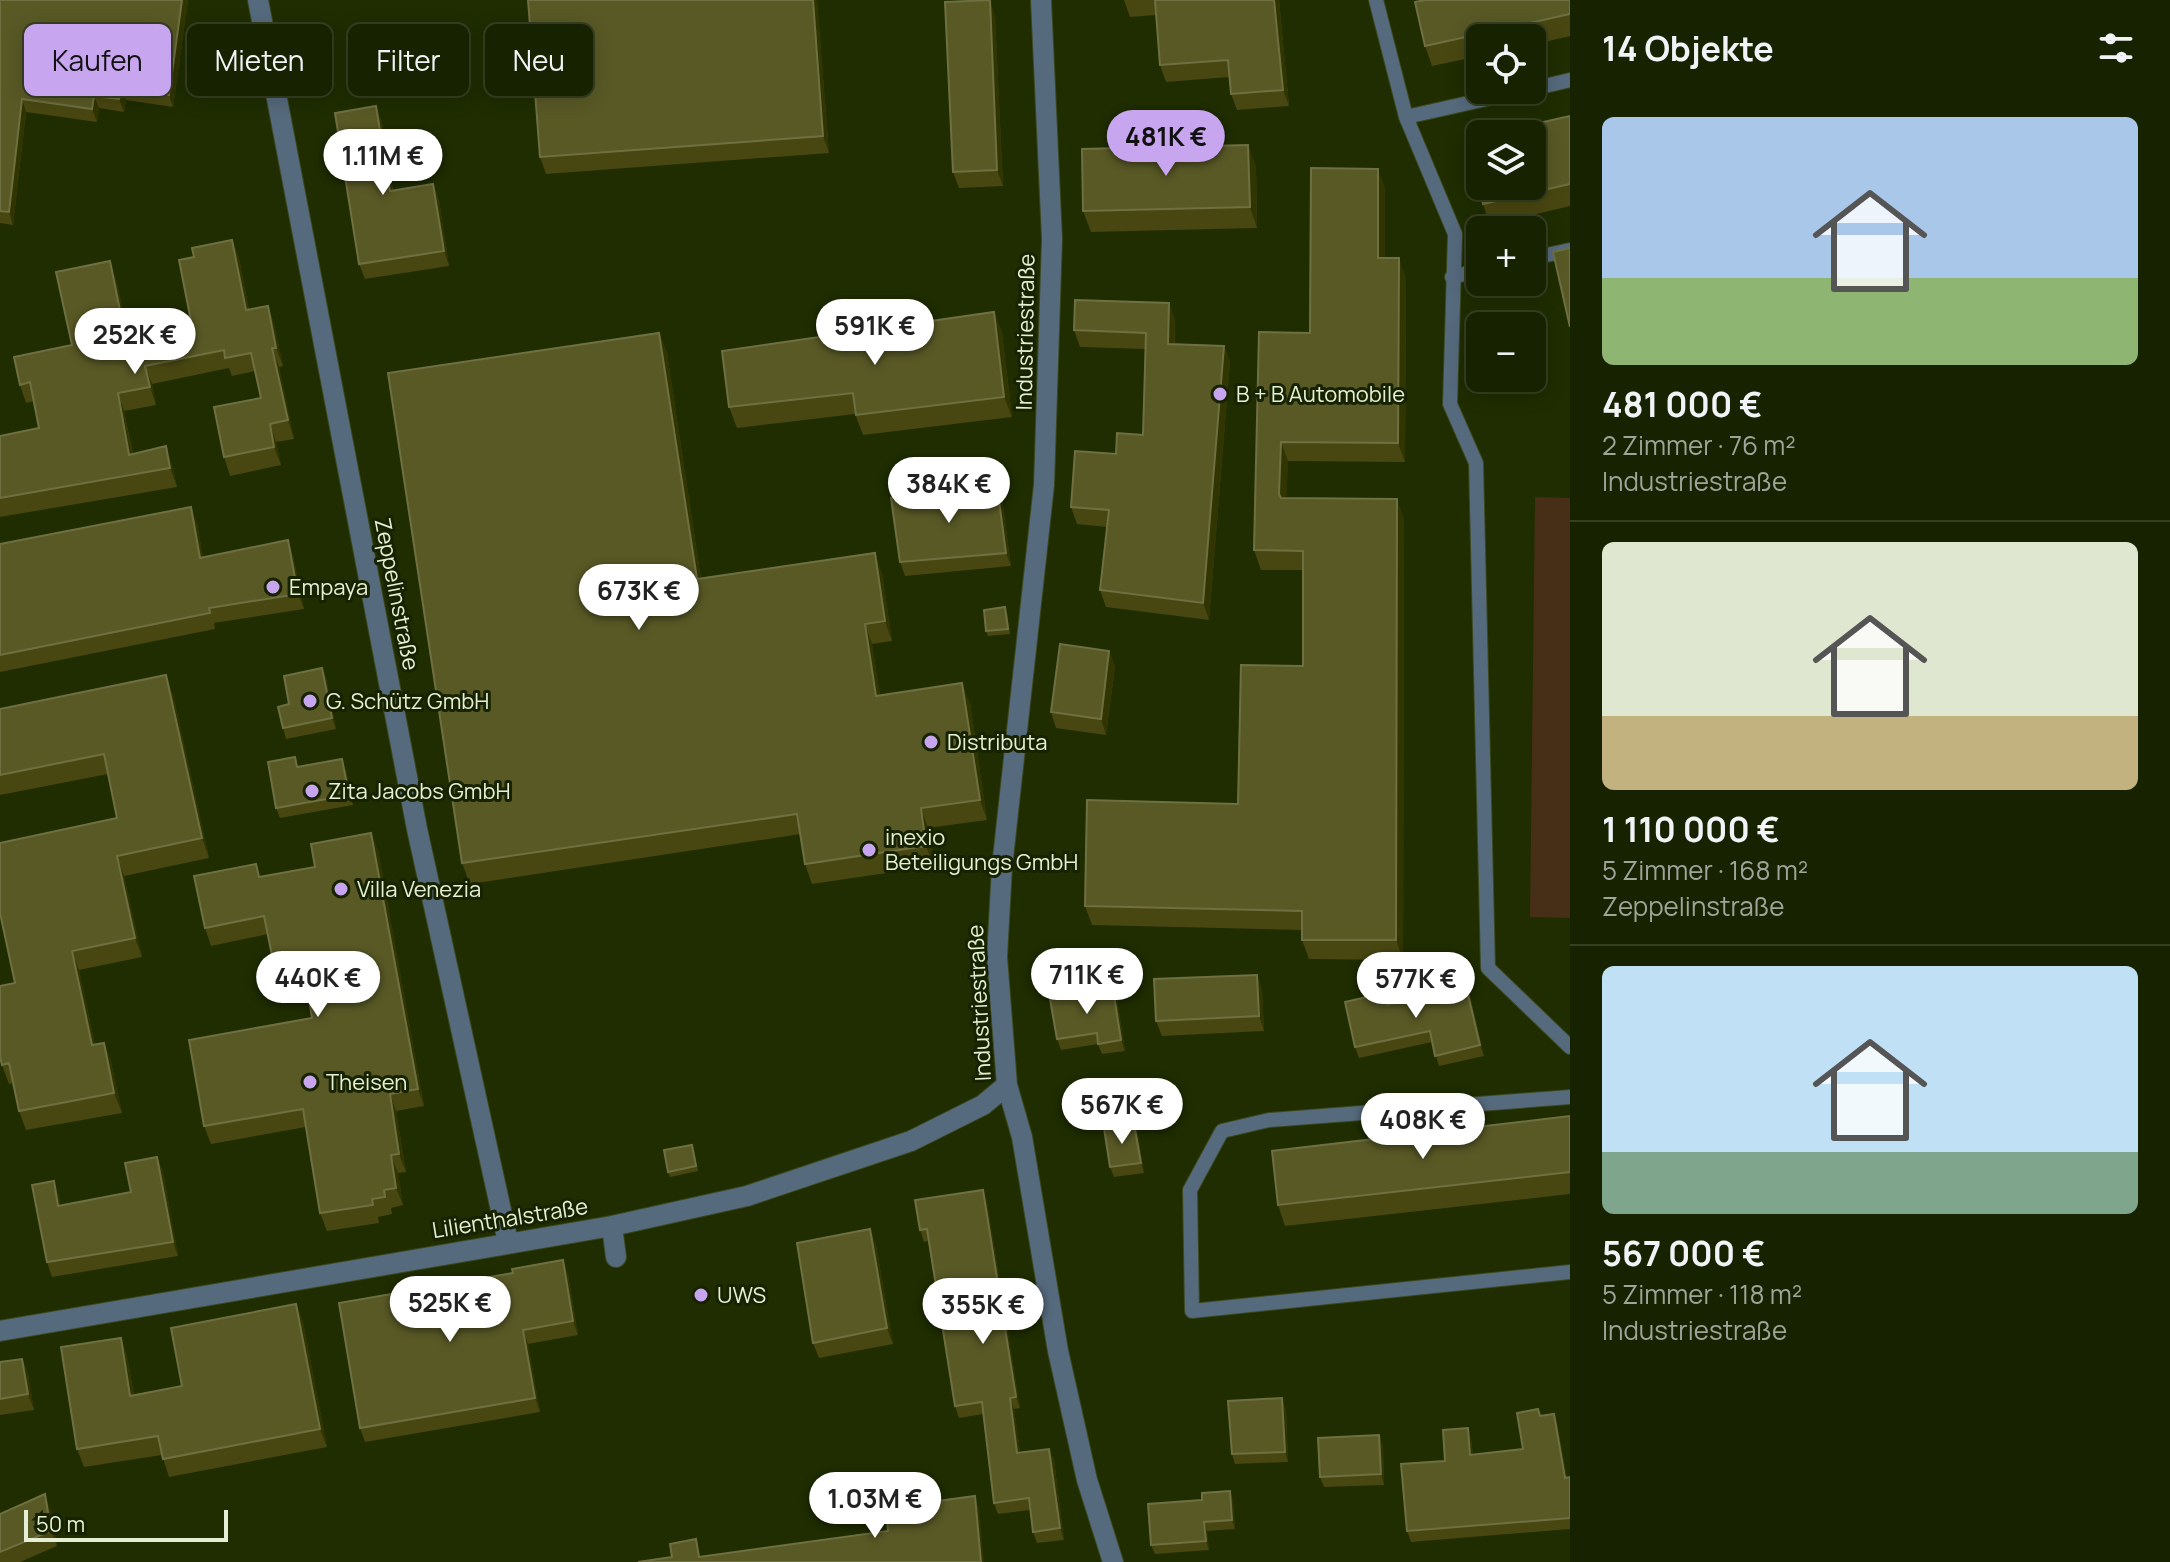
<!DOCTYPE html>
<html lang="de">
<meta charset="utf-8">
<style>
body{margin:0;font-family:Manrope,sans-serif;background:#202a0a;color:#f1f3f6;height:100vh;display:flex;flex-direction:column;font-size:30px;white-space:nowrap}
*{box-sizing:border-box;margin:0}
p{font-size:26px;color:#9ea499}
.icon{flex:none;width:44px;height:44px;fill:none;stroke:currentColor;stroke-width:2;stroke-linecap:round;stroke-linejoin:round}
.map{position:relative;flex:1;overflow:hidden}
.sheet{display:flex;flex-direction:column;background:#172200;width:600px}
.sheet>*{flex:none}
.top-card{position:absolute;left:24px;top:24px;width:760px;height:72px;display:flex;gap:16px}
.controls{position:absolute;left:1466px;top:24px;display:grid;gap:16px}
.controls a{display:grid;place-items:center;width:80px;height:80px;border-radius:12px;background:#172200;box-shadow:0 4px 20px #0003,0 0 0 2px #363f22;font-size:40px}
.scale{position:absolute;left:24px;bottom:20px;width:204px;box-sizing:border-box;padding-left:8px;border:4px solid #e4efd5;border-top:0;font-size:22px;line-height:28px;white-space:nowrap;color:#e4efd5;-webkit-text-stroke:6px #172201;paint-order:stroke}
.price{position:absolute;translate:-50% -68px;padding:0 18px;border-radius:28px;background:#fff;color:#222;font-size:26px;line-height:52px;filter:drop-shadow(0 2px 4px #0008)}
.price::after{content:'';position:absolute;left:50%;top:48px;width:24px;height:18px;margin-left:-12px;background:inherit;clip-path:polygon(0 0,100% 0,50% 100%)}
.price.on{background:#c8a6ef;color:#111}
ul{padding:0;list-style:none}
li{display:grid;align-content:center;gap:16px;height:424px;padding:0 32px}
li+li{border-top:2px solid #363f22}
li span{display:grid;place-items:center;height:248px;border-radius:12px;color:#555}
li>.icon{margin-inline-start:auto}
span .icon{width:144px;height:144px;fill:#fffc;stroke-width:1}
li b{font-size:34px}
h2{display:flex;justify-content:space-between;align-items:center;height:96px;padding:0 32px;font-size:34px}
.chip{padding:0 28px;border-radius:12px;background:#172200;box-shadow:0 4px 20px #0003,0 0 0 2px #363f22;font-size:28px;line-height:72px}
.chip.on{background:#c8a6ef;color:#111}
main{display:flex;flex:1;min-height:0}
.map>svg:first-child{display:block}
</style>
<main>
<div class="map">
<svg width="1570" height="1562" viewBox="0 0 1570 1562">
<rect width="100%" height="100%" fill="#1f2d00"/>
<path fill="#472f17" d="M1535 497 1570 498V918L1530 917Z"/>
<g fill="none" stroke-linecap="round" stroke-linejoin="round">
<defs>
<path id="service" d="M1376 0 1406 117 1455 234 1450 404 1476 463 1488 968 1570 1047
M1532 89 1570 80
M1406 117 1526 90
M1532 258 1570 250
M1452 277 1480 270
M1570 1097 1269 1120 1222 1131 1190 1190 1192 1311 1570 1272"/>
<path id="minor" d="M258 0 417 829 508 1242
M1041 0 1052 239 1044 485 1002 867 997 957 1007 1085 1022 1137 1058 1351 1087 1480 1113 1562
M612 1226 616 1257
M0 1331 612 1226 747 1196 911 1141 983 1105 1007 1085"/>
</defs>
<use href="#service" stroke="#3b481e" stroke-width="16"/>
<use href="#minor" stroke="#3b481e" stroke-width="22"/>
<use href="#service" stroke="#566a7d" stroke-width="14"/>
<use href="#minor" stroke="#566a7d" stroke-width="20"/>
</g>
<path fill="#494711" d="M0 0H188L173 107 126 100 124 112 99 108 97 122 26 112 13 225 0 223Z
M817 0 829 153 546 174 540 157Z
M1124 0H1279L1289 106 1237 110 1231 94 1229 77 1166 82 1160 65 1156 15 1130 17Z
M1570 0V36L1532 45V38H1480V56L1432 66 1425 46Z
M995 16 1003 186 959 188 953 172Z
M1570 116V206L1490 225 1483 204Z
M382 122 393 190 433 184 439 200 449 266 365 279 359 264Z
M1256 166 1257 228 1091 232 1083 211Z
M1385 188V258L1406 278 1405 462 1288 461 1286 499 1404 519 1403 960 1309 959 1302 940V930L1092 925 1085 906 1238 804 1303 666V570H1261L1254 550 1259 332 1310 333Z
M232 240 239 258 249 310 268 306 274 324 283 366 279 367 294 439 276 442 281 465 230 476 224 457 261 398 255 371 232 376 229 368 152 384 156 405 124 411 133 454 172 465 177 487 0 517V436L39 428 34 401 26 403 20 385 72 345 116 279 128 334 191 321 194 257Z
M1169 303 1175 320V344L1224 346 1230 362 1209 620 1106 607 1100 590 1107 527 1077 524 1071 507 1116 454 1143 435 1146 349 1080 347 1074 330Z
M994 312 1002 333 1012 417 863 435 855 414 737 428 729 407Z
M659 333 667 353 701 579 882 573 892 641 872 644 880 695 970 703 987 820 928 828 934 866 812 884 805 864 801 834 470 884 462 863Z
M1002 499 1011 566 905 576 900 562Z
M197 523 203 558 288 540 293 556 304 609 214 623 215 629 0 672V544Z
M1007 612 1010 634 988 636 986 631Z
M1109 651 1115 667 1106 735 1056 728 1051 712Z
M322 668 326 678 336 729 286 739 283 728 289 704Z
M173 694 209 858 124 876 142 957 79 970 95 1045 104 1043 111 1062 122 1113 26 1130 19 1111 13 1083 9 1084 2 1065 15 983 117 818 108 774 0 795V709Z
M295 757 298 767 346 770 353 805 280 818 276 808Z
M378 850 424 1106 396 1111 406 1172 398 1173 403 1205 391 1208 392 1214 378 1217 379 1223 327 1231 320 1213 306 1127 211 1144 204 1126 312 1018 308 993 283 998 277 980 268 934 211 946 205 928 261 877 315 867Z
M1257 975 1262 991 1264 1031 1162 1036 1156 1021Z
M1466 986 1470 996 1484 1056 1439 1066 1432 1042 1359 1058 1355 1047 1388 1004Z
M1113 989 1117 999 1125 1051 1102 1054 1098 1044 1061 1050 1057 1039Z
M1570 1116V1194L1285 1226 1278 1205Z
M1134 1124 1138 1135 1144 1173 1114 1177 1110 1167Z
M694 1150 698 1171 670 1177 668 1172Z
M157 1157 163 1172 178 1256 52 1277 47 1262 59 1195 60 1205 131 1192Z
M983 1190 987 1202 1020 1408 1014 1409 1020 1452 1049 1449 1054 1460 1064 1540 1037 1543 1033 1532 1030 1510 998 1514 994 1503 983 1414 959 1418 955 1406 928 1241 924 1242 920 1230Z
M870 1229 876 1245 893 1344 819 1358 813 1343Z
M568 1274 578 1335 528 1344 540 1412 365 1442 360 1428Z
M296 1304 303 1322 327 1447 169 1477 162 1455 84 1467 77 1449 121 1338 127 1356 134 1395 182 1386Z
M22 1359 28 1374 34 1410 0 1415V1362Z
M1286 1409 1288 1462 1235 1464 1232 1454Z
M1538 1409 1541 1416 1554 1414 1557 1424 1567 1478 1570 1477V1529L1411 1542 1407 1531 1445 1461 1471 1439 1473 1455 1523 1449Z
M1383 1446 1384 1485 1324 1487 1320 1477Z
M1230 1491 1233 1500 1235 1529 1207 1531 1209 1550 1155 1554 1151 1545 1202 1500Z
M51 1510 57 1546 20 1562H0V1514Z"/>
<path fill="#313501" d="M182 0H188L173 107 169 95Z
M813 0H817L829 153 823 136Z
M990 0 995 16 1003 186 997 170Z
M1274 0H1279L1289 106 1283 90Z
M121 88 126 100 124 112 119 99Z
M94 96 99 108 97 122 92 109Z
M22 99 26 112 13 225 9 212Z
M376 106 382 122 395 206 390 191Z
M1248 145 1256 166 1257 228 1250 207Z
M1378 169 1385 188V277L1378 258Z
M433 184 439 200 449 266 444 251Z
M232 240 239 258 252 328 246 310Z
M1399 258 1406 278 1405 462 1398 443Z
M110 261 116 279 132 353 125 335Z
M1169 303 1175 320 1174 361 1168 344Z
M268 306 274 324 283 366 276 348Z
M994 312 1002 333 1012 417 1004 397Z
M659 333 667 353 704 600 697 579Z
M1224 346 1230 362 1209 620 1203 603Z
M272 348 279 367 294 439 288 420Z
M145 366 152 384 156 405 150 387Z
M118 393 124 411 136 473 129 455Z
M270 424 276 442 281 465 274 447Z
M1281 442 1288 461 1286 513 1279 494Z
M166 446 172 465 177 487 170 468Z
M997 486 1002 499 1011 566 1006 553Z
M1397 499 1404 519 1403 960 1396 940Z
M191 507 197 523 206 574 200 558Z
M288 540 293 556 304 609 298 594Z
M875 553 882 573 892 641 885 621Z
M865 624 872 644 883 716 876 696Z
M1109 651 1115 667 1106 735 1101 719Z
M322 668 326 678 336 729 332 718Z
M166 675 173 694 209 858 202 838Z
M962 683 970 703 987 820 980 800Z
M342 759 346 770 353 805 349 795Z
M921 808 928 828 934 866 926 846Z
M371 833 378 850 424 1106 418 1089Z
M117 856 124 876 142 957 135 938Z
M72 951 79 970 99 1064 92 1045Z
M1257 975 1262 991 1264 1031 1259 1016Z
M1466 986 1470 996 1484 1056 1480 1045Z
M1113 989 1117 999 1125 1051 1121 1040Z
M104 1043 111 1062 122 1113 114 1093Z
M390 1094 396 1111 406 1172 399 1154Z
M1134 1124 1138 1135 1144 1173 1141 1163Z
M391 1155 398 1173 403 1205 396 1188Z
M157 1157 163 1172 178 1256 173 1242Z
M54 1181 59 1195 63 1220 58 1206Z
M983 1190 987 1202 1020 1408 1016 1397Z
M870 1229 876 1245 893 1344 887 1328Z
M563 1260 568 1274 578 1335 573 1321Z
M296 1304 303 1322 327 1447 320 1429Z
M523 1330 528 1344 540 1412 535 1398Z
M121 1338 127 1356 137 1414 130 1396Z
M22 1359 28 1374 34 1410 28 1394Z
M1010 1398 1014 1409 1022 1464 1017 1453Z
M1282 1398 1286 1409 1288 1462 1285 1452Z
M1554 1414 1557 1424 1569 1489 1565 1478Z
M1468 1428 1471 1439 1474 1466 1470 1455Z
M1379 1435 1383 1446 1384 1485 1381 1474Z
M1049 1449 1054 1460 1064 1540 1060 1528Z
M1230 1491 1233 1500 1235 1529 1232 1520Z
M45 1494 51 1510 57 1546 51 1531Z
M975 1496 979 1508 984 1562H981Z
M1204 1522 1207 1531 1209 1550 1206 1541Z"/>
<path fill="#595926" stroke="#6f7041" stroke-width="2" d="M0 0H182L169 95 121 88 119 99 94 96 92 109 22 99 9 212 0 211Z
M528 0H813L823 136 540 157Z
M990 0 997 170 953 172 945 2Z
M1155 0H1274L1283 90 1231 94 1228 60 1160 65Z
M1425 0H1570V14L1425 46 1415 2Z
M376 106 390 191 433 184 444 251 359 264 335 113Z
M1570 116V184L1483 204 1468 139 1480 136V186H1532V134H1490Z
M1248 145 1250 207 1083 211 1082 149Z
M1311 168 1378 169V258H1399L1398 443 1281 442 1279 494 1281 498 1397 499 1396 940H1302V911L1085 906 1087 800 1238 804 1241 665 1303 666V551L1254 550 1259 332 1310 333Z
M232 240 246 310 268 306 276 348H272L288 420 270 424 274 447 224 457 214 407 261 398 251 353 225 358 224 350 145 366 150 387 118 393 129 455 166 446 170 468 0 498V436L39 428 30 382 20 385 14 357 72 345 56 272 110 261 125 335 191 321 179 260 194 257 192 248Z
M1570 248V327L1553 252Z
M1075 300 1169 303 1168 344 1224 346 1203 603 1100 590 1109 510 1071 507 1075 451 1116 454 1117 433 1143 435 1146 333 1074 330Z
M994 312 1004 397 856 415 853 393 729 407 722 351Z
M659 333 697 579 875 553 885 621 865 624 876 696 962 683 980 800 921 808 926 846 805 864 797 814 462 863 388 373Z
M997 486 1006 553 900 562 891 498Z
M191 507 200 558 288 540 298 594 209 608 210 613 0 655V544Z
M1005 607 1008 629 986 631 984 610Z
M1060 644 1109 651 1101 719 1051 712Z
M322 668 332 718 283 728 278 707 289 704 284 676Z
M166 675 202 838 117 856 135 938 72 951 92 1045 104 1043 114 1093 19 1111 9 1063 2 1065 0 1057V986L15 983 0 913V843L117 818 104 754 0 775V709Z
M295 757 297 767 342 759 349 795 276 808 268 762Z
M371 833 418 1089 390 1094 399 1154 391 1155 396 1188 384 1190 385 1197 372 1199 373 1205 320 1213 303 1109 204 1126 189 1040 312 1018 305 975 277 980 264 916 205 928 194 876 256 864 259 877 315 867 311 844Z
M1257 975 1259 1016 1156 1021 1154 979Z
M1466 986 1480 1045 1435 1056 1430 1031 1355 1047 1345 1002 1384 993 1387 1005Z
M1113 989 1121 1040 1098 1044 1097 1033 1057 1039 1050 999Z
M1570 1116V1172L1278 1205 1272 1151Z
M1134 1124 1141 1163 1110 1167 1104 1128Z
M692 1145 696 1166 668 1172 664 1150Z
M157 1157 173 1242 47 1262 32 1185 54 1181 58 1206 131 1192 125 1163Z
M983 1190 1016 1397 1010 1398 1017 1453 1049 1449 1060 1528 1033 1532 1029 1498 994 1503 982 1402 955 1406 927 1229 920 1230 915 1200Z
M870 1229 887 1328 813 1343 797 1243Z
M563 1260 573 1321 523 1330 535 1398 360 1428 339 1303 513 1273 512 1269Z
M296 1304 320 1429 163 1459 158 1436 77 1449 61 1347 121 1338 130 1396 182 1386 171 1328Z
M22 1359 28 1394 0 1399V1362Z
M1282 1398 1285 1452 1232 1454 1228 1401Z
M1538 1409 1540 1416 1554 1414 1565 1478 1570 1477V1518L1407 1531 1401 1464 1445 1461 1443 1430 1468 1428 1470 1455 1523 1449 1517 1413Z
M1379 1435 1381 1474 1320 1477 1318 1438Z
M1230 1491 1232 1520 1204 1522 1206 1541 1151 1545 1148 1504 1202 1500V1493Z
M45 1494 51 1531 0 1552V1514Z
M975 1496 981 1562H638L672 1557 670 1544 696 1539 699 1557 888 1531 886 1508Z"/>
<g fill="#c8a6ef" stroke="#172201" stroke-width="3">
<circle cx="1220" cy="394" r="8"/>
<circle cx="273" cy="587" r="8"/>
<circle cx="310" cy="701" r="8"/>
<circle cx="931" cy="742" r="8"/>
<circle cx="312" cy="791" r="8"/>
<circle cx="869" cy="850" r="8"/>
<circle cx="341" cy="889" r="8"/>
<circle cx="310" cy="1082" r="8"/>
<circle cx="701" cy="1295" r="8"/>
</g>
<g text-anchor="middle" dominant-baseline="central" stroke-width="6" stroke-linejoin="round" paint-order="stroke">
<g font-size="22" fill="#e4efd5" stroke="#172201">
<text transform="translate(1025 332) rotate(-89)">Industriestraße</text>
<text transform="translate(397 594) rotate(79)">Zeppelinstraße</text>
<text transform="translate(979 1003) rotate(-93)">Industriestraße</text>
<text transform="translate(510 1218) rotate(-9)">Lilienthalstraße</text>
</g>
<g font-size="22" fill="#e4efd5" stroke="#172201" text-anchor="start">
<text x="1236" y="394">B + B Automobile</text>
<text x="289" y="587">Empaya</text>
<text x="326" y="701">G. Schütz GmbH</text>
<text x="947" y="742">Distributa</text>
<text x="328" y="791">Zita Jacobs GmbH</text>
<text x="885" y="837">inexio<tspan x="885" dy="25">Beteiligungs GmbH</tspan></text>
<text x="357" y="889">Villa Venezia</text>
<text x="326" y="1082">Theisen</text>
<text x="717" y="1295">UWS</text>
</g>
</g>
</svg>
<div class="controls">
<a><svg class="icon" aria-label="locate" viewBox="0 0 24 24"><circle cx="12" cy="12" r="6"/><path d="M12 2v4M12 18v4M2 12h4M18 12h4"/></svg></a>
<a><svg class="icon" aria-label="layers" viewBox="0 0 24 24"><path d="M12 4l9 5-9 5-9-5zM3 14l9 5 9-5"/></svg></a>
<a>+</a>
<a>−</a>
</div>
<div class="scale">50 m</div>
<b class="price on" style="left:1166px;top:178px">481K €</b>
<b class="price" style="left:383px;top:197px">1.11M €</b>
<b class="price" style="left:875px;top:367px">591K €</b>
<b class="price" style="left:135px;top:376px">252K €</b>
<b class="price" style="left:949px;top:525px">384K €</b>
<b class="price" style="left:639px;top:632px">673K €</b>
<b class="price" style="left:1087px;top:1016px">711K €</b>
<b class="price" style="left:318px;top:1019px">440K €</b>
<b class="price" style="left:1416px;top:1020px">577K €</b>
<b class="price" style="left:1122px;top:1146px">567K €</b>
<b class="price" style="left:1423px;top:1161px">408K €</b>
<b class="price" style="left:450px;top:1344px">525K €</b>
<b class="price" style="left:983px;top:1346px">355K €</b>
<b class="price" style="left:875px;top:1540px">1.03M €</b>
<div class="top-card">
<a class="chip on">Kaufen</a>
<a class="chip">Mieten</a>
<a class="chip">Filter</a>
<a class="chip">Neu</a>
</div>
</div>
<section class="sheet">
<h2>14 Objekte<svg class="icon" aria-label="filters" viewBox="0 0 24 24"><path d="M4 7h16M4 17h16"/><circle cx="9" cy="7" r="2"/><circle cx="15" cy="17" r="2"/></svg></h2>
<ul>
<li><span style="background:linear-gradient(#a9c7e8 65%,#8fb573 0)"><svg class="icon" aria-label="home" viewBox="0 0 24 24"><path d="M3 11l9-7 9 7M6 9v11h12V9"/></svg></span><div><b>481 000 €</b><p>2 Zimmer · 76 m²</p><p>Industriestraße</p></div></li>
<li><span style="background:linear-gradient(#dfe7d0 70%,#c2b280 0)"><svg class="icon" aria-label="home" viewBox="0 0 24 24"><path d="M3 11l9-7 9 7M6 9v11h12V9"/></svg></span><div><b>1 110 000 €</b><p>5 Zimmer · 168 m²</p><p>Zeppelinstraße</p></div></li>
<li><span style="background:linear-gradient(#bfe0f5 75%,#7fa58c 0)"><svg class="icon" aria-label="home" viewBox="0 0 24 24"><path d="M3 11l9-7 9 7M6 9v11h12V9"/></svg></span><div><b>567 000 €</b><p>5 Zimmer · 118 m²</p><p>Industriestraße</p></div></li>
</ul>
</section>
</main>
